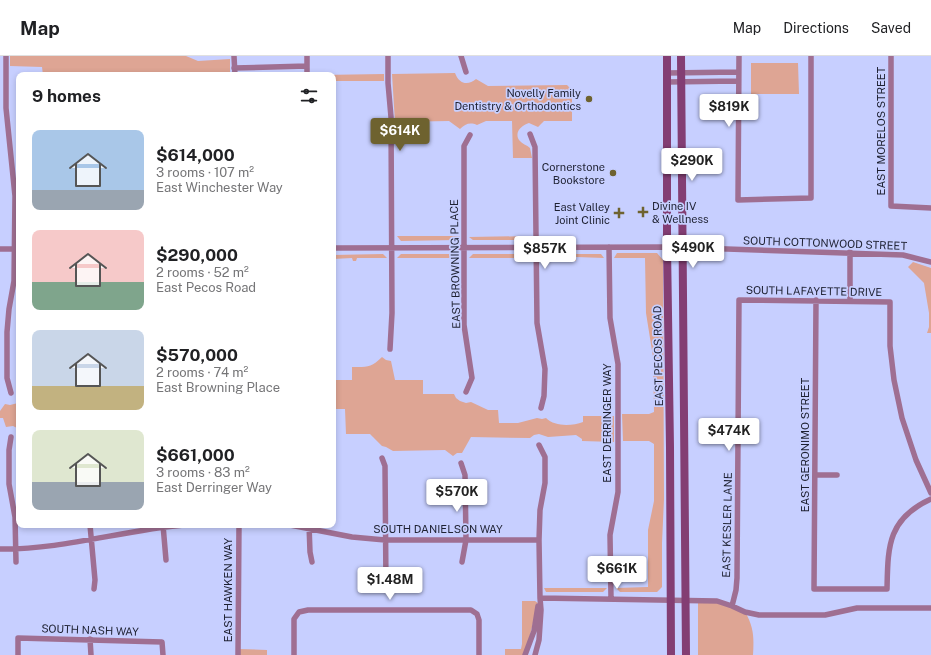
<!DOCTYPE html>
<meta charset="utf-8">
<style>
body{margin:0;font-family:"Public Sans",sans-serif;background:#f2f2f2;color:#202124;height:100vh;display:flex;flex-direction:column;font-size:15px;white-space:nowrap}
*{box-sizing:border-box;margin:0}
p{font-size:13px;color:#757577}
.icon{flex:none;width:22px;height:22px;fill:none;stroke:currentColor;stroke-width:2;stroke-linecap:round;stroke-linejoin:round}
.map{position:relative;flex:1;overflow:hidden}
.side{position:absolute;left:16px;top:16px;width:320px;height:456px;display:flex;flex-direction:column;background:#fff;border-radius:8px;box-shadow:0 2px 6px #0003}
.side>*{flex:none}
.price{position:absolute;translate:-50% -34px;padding:0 9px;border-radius:4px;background:#fff;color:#222;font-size:13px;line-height:26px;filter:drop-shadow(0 1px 2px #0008)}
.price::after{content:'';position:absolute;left:50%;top:24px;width:12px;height:9px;margin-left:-6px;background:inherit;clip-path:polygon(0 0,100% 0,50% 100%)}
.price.current{background:#6e622f;color:#fff}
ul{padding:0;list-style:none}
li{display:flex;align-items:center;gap:12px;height:100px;padding:0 16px}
li span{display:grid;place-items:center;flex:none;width:112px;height:80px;border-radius:8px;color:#555}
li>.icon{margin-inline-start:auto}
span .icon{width:48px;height:48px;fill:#fffc;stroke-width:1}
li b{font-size:17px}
h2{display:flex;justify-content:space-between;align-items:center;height:48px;padding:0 16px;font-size:17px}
header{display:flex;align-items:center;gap:24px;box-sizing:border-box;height:56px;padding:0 20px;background:#fff;border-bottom:1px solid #e0e0e0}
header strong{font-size:19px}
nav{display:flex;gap:22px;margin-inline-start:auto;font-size:14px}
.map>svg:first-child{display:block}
</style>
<header>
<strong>Map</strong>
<nav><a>Map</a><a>Directions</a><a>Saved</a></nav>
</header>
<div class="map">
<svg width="931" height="599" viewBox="0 0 931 599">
<rect width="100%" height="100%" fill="#c7cfff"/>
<path fill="#dea594" d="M10 0H186L198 5 230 3V19H43L42 11 10 10Z
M751 7H798L799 38H751Z
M455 17C459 28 468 30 476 23L488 30 567 29 572 34V65H544L538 71 529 67C522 69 514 76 519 84 522 88 527 89 530 92L532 102H513L512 65H486L477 69C470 66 465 68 460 73L449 65 395 66 392 18Z
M384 18V25H333V19H321Z
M397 180H460L455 184 401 185Z
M532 180 527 184H473L469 181Z
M541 180H572V184L545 183Z
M617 197H657L663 204 664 443 662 487V531L657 536H620L616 532 648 531V474L654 445V388L649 385H623L622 358H649L654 356 653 301 646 257 645 202H614Z
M383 198 387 202H357L356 205H353L352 202 333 203V199Z
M401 198H455L459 202H397Z
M473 198H528L532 202H469Z
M545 198H601L604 202 576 201V205H571V202H541Z
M913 206 931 212V277H927L929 271V257L924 227 908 211Z
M382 301 386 304 391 305 395 324H423V338H454L456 342 460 345 466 347 471 346 488 354H498L499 367H518L537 362 542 363 546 362C555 371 572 370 583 366V360H614V386L582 385V383L576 379 548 381 539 378 534 379 530 382 471 381 462 397H457L453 400 445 394 393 395 386 391 382 390 370 378H346L345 353H333V324H352V311C367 311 371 312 382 301Z
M18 347 19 348V373L13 370 6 371 3 362H0V355L5 348 10 349Z
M544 532H607L603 536H546Z
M698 544 717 545 745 556C754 571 754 582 753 599H698Z
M522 545H535L538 547 525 599H505V593H521L522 588Z
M238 593 267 594V599H238Z"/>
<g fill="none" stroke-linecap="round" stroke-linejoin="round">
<path stroke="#9f6f92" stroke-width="5.5" d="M6 0V52L15 140 14 225 9 253 7 276V322L11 337
M234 0 235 19
M307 0V19
M388 0V27L391 61 392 257 390 293
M461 0 466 16
M739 0 738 144 811 142V0
M891 0V150L931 152
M234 12 307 10
M667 17 738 16
M667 26 738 25
M530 78 535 91 537 267 545 313 544 340 541 352
M609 191 610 262 618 308V436L610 479 611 542
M333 192 667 191 903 199 931 206
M0 193H18
M850 196V244
M816 244 814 533H887C888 491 887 463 931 443
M466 336 472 322 464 269V90L470 79
M11 381 9 394V428L15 461 16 506
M382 402 385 410 386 531
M461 407 465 419 466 484 462 506
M816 419H837
M90 469 95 524 94 533
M163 469 166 504
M290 469 352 481 385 484H539
M309 469 310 496 312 506
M0 493C62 494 123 474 184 469
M540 542 717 545 732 550 745 556 759 559H825L857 552H931
M732 550 736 534 737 522 739 244 890 246V290L894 324 902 362 916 404 931 437
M90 583 91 599
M18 599V582L162 586 163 599
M238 599 239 469
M294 599V563L299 556 308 554H471L477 558 479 564V599
M525 599 534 575 538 550
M535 599 539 584 541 554 540 542 539 484 540 454 545 427V401L539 389"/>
<path stroke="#833e73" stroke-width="8" d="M667 0V191L670 391 671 599
M681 0 686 599"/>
</g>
<g fill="#6e622f" stroke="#c7cfff" stroke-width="1.5">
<circle cx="589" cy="43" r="4"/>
<circle cx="613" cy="117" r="4"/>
<path d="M641 150h4v4h4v4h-4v4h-4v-4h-4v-4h4z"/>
<path d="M617 151h4v4h4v4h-4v4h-4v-4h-4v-4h4z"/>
</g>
<g text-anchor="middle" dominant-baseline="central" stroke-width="3.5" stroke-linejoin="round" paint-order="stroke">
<g font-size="11" fill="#1e2132" stroke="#c7cfff" text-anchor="end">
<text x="581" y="37">Novelly Family<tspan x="581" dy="13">Dentistry &amp; Orthodontics</tspan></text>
<text x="605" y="111">Cornerstone<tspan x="605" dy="13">Bookstore</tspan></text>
<text x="652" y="150" text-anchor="start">Divine IV<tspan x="652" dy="13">&amp; Wellness</tspan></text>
<text x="610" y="151">East Valley<tspan x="610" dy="13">Joint Clinic</tspan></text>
</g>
<g font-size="11" fill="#1e2132" stroke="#c7cfff">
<text transform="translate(881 75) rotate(-90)">EAST MORELOS STREET</text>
<text transform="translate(825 187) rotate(2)">SOUTH COTTONWOOD STREET</text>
<text transform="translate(455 208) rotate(-91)">EAST BROWNING PLACE</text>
<text transform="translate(814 235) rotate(1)">SOUTH LAFAYETTE DRIVE</text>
<text transform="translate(658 300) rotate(-91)">EAST PECOS ROAD</text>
<text transform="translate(607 367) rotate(-90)">EAST DERRINGER WAY</text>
<text transform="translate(805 389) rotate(-90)">EAST GERONIMO STREET</text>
<text transform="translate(727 469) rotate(-89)">EAST KESLER LANE</text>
<text x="438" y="473">SOUTH DANIELSON WAY</text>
<text transform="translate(228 534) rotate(-90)">EAST HAWKEN WAY</text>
<text transform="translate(90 574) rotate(2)">SOUTH NASH WAY</text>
</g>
</g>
</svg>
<b class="price" style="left:729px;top:72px">$819K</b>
<b class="price current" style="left:400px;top:96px">$614K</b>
<b class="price" style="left:692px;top:126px">$290K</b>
<b class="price" style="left:693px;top:213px">$490K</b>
<b class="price" style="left:545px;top:214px">$857K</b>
<b class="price" style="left:729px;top:396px">$474K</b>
<b class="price" style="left:457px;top:457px">$570K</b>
<b class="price" style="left:617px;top:534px">$661K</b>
<b class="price" style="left:390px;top:545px">$1.48M</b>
<section class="side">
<h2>9 homes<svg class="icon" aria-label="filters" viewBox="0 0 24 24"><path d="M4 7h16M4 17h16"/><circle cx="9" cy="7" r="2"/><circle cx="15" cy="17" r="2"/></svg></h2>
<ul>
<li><span style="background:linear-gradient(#a9c7e8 75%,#9aa5b1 0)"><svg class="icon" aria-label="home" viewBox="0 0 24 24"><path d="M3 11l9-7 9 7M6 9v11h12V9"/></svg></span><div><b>$614,000</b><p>3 rooms · 107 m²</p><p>East Winchester Way</p></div></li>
<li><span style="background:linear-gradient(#f6c9c9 65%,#7fa58c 0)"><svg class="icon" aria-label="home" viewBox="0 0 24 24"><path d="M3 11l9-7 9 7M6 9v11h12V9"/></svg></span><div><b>$290,000</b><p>2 rooms · 52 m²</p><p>East Pecos Road</p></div></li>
<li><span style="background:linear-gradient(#c9d6e8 70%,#c2b280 0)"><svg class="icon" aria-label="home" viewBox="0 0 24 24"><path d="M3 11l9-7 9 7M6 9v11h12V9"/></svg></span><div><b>$570,000</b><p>2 rooms · 74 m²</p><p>East Browning Place</p></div></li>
<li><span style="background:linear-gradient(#dfe7d0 65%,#9aa5b1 0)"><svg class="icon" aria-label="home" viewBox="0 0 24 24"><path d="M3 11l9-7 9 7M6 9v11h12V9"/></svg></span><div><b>$661,000</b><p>3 rooms · 83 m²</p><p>East Derringer Way</p></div></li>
</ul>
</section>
</div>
